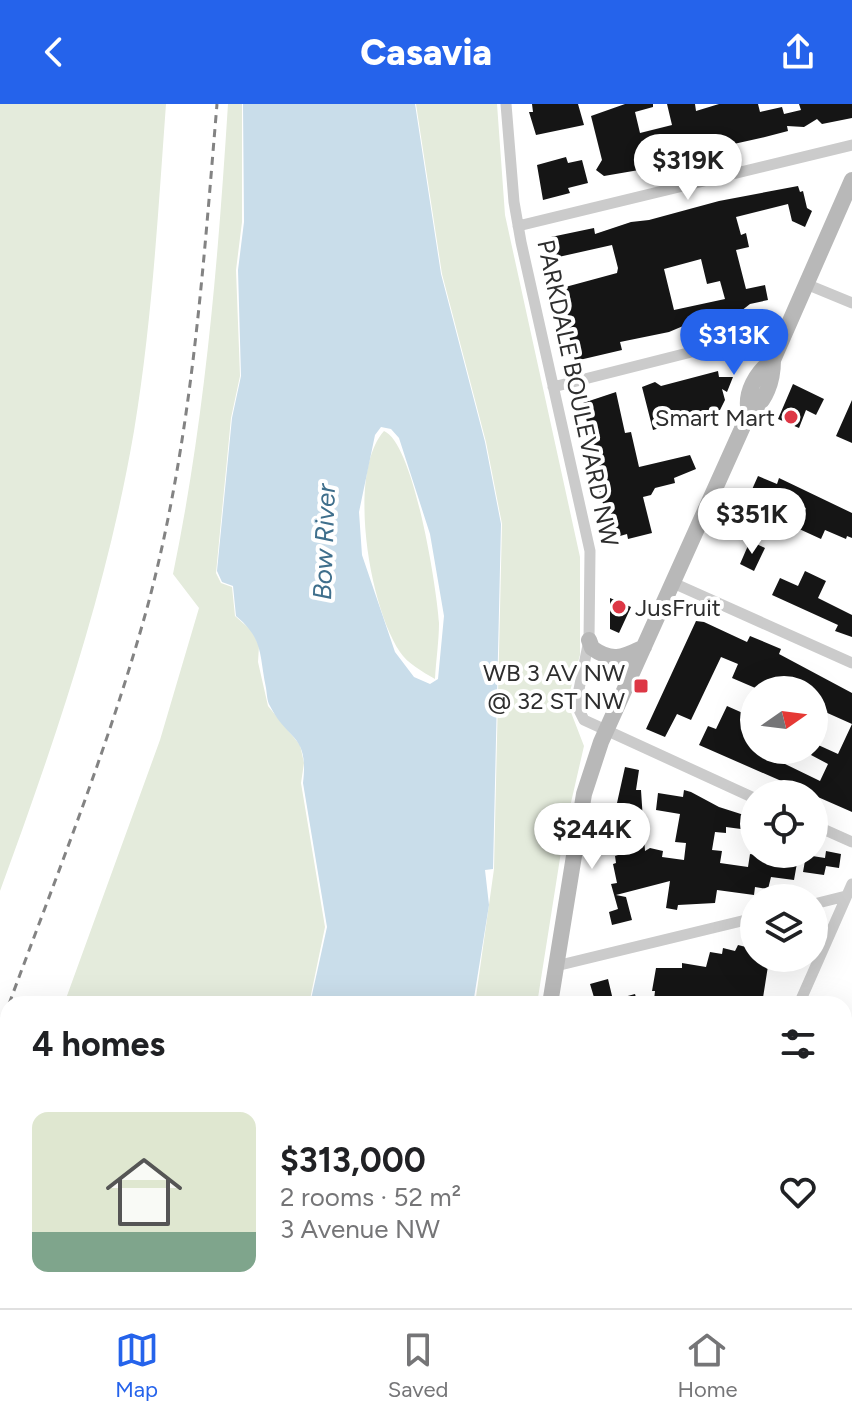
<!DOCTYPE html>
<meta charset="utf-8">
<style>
body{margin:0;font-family:Figtree,sans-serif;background:#f6f6f6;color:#202124;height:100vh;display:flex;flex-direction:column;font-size:30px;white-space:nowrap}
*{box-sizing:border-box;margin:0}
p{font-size:26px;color:#757577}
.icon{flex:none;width:44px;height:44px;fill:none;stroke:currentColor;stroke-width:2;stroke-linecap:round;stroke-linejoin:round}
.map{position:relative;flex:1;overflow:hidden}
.sheet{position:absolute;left:0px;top:892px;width:852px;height:312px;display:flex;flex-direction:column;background:#fff;border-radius:24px 24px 0 0;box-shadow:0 8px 32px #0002}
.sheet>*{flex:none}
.needle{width:52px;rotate:76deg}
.buttons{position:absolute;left:740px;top:572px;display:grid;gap:16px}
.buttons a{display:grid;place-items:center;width:88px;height:88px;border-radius:50%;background:#fff;box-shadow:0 8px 32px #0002;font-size:40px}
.price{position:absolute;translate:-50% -68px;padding:0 18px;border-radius:28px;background:#fff;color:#222;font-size:26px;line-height:52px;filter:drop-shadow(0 2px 4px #0008)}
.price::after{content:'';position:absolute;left:50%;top:48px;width:24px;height:18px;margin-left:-12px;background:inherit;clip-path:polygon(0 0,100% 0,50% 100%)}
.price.active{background:#2563eb;color:#fff}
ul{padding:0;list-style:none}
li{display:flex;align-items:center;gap:24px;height:200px;padding:0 32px}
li+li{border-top:2px solid #e0e0e0}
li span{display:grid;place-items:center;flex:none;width:224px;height:160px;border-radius:16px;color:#555}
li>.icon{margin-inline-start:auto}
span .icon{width:96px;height:96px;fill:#fffc;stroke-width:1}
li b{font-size:34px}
h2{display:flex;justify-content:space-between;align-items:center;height:96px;padding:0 32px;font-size:34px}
header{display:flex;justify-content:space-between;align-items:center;height:104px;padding:0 32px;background:#2563eb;color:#fff;font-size:36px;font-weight:800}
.tabs{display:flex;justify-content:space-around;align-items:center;height:112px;border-top:2px solid #e0e0e0;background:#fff;font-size:22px;color:#757577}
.tabs a{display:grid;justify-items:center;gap:4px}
.tabs .active{color:#2563eb}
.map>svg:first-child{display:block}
</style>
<header><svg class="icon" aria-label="back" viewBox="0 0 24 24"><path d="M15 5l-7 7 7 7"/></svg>Casavia<svg class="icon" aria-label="share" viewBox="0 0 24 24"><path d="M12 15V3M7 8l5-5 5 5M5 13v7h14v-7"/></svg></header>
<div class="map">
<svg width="852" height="1204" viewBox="0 0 852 1204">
<rect width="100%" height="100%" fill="#fff"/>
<path fill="#e4ebdc" d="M0 0H166C158 109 152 219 134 327 107 485 55 637 0 787Z
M228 0H242V118L236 166 240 272 231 314 216 469 221 479 232 483 235 512 252 527 259 542 258 558 268 602 300 641 304 659 301 679 325 823 309 900H64L160 636 199 504 173 470C205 315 218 158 228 0Z
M416 0H497L505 111 580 453V551L567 598 584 642 564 729 537 900H475L494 765 502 420 486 338 442 170Z
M384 327C414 339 437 485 439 519 439 537 436 556 435 575 423 568 407 559 400 548 370 504 346 370 384 327Z
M8 1052V1196H220L216 1204H0V1074Z"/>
<path fill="#c9ddea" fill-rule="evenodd" d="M243 0H415L441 170 485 338 501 420 493 765 485 766 489 801 473 900H310L327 823 303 679C309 629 288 638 270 602 267 597 267 590 266 584 259 551 264 535 236 512L233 482 222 478 217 467 232 314 241 272 238 166 244 118ZM381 323 391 325 399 334 430 430 444 512 438 575 430 580 414 573 395 548 362 451 359 408 375 331Z
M222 1196H422L420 1204H217Z"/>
<path fill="#151515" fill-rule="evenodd" d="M532 0H578L584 21 536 31 529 8H533Z
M625 0H653V3L635 8 640 29 672 21 667 0H695L696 7 719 0H758L760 8 782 3 784 10 801 6 799 0H852V14L822 20 817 15 804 23 787 22 788 27 765 33 644 60 638 63 639 66 604 72 596 66 602 56 591 12Z
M566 53 568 59 582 56 588 79 568 84 570 89 543 96 537 61Z
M798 82 800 88 803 87 807 104 812 107 805 123 792 117 788 100 736 113 741 131 746 129 749 143 736 146 746 185 765 181 768 196 750 200 741 207 695 217 669 228 620 238 622 246 575 257 558 185 617 169 618 164 612 141 554 154 548 140 551 133 594 124 595 130 631 118 649 116 719 97ZM701 155 707 180 720 177 725 195 674 206 664 165Z
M718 267 719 273H733L727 288 722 285 725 296 720 306 653 326 642 283 655 278 661 282Z
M793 280 824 295 816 311 806 306 799 324 778 315Z
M616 288 625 329 631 328 639 363 690 351 696 365 674 374 675 379 655 384 651 391 643 393 652 429 628 435 627 430 613 434 592 362 591 338 583 299Z
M852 296V339L836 332Z
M758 372 777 380 779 374 852 409V434L847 432 846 435 825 426 821 435 797 424 806 404 785 395 779 410 767 405 770 399 750 390Z
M750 437 765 444 754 467 740 460Z
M805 467 826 477 818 494 852 511V533L835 527 838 521 772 491 780 474 798 482Z
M610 494 631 503 619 529 610 525Z
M696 517 704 518 747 538 750 532 781 545 779 550 852 589V708L699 641 708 622 716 625 727 602 754 614V646H789L783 659 820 677 828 660 811 651 816 640 838 650 852 620 814 603V586H760L732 574 738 560 721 553 691 616 677 610 665 633 646 625Z
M625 663 639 666 636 686H641L645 747 650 744 663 747 662 753 684 756 686 739 675 738 680 710 656 706 658 689 683 693 684 686 691 688 719 703 744 711 741 725 726 723V729L715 728 712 746 722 747 720 759 748 763 750 750 787 756 797 759 794 776 771 773 768 785 755 783 754 791 717 786 715 799 678 801 677 806 666 804 670 777 616 791 626 793 632 816 612 821 609 808 618 805 611 780 617 779 613 760 616 759 615 752 624 749 618 724 623 723 617 699Z
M826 747 841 750 839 764 826 762 824 771 803 768 806 751 825 754Z
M738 841 754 845V854H780L778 864 768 862 762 900H733L712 896 711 900H680L681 896 664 893 663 897 654 896 655 887H652L656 864H682V859L706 863 710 848 722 850 723 844 735 847Z
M608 875 613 896 635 890 638 900H596L590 880Z"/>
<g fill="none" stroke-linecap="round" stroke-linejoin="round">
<path stroke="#cbcbcb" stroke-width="11" d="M506 0 514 98 521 138 590 447 589 536 576 600 584 616 754 694
M518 122 852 41
M806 180 852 199
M553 283 747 234 777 248
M671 478 852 559
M814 721 852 738
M814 800 846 792
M556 862 754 814
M799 900 852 780
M626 1196 628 1204
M797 1196 799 1204"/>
<path stroke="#cbcbcb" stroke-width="14" d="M844 1129 852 1127
M531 1204 570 1196"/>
<path stroke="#b8b8b8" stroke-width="16" d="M749 309C744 289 756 268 773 256
M589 536 592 544C613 559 623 553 644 543
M550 900 584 690 601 638 749 309C766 298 773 277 773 256L852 76
M506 1204 507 1196"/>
<path stroke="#838383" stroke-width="3" stroke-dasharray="8 6" stroke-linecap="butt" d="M9 900C59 765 113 631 150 493 192 331 203 166 217 0
M0 925 8 903"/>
</g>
<g fill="#dd3745" stroke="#fff" stroke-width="3">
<circle cx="791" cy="313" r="8"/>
<circle cx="619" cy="503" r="8"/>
<rect x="633" y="574" width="16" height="16" rx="4"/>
</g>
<g text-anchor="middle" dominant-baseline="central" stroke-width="8" stroke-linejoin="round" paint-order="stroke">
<g font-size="24" fill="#2e2e2e" stroke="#fff">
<text transform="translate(578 289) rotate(78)">PARKDALE BOULEVARD NW</text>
</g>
<g font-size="24" fill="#2e2e2e" stroke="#fff" text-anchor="end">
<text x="775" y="313">Smart Mart</text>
<text x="635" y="503" text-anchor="start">JusFruit</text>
<text x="625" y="568">WB 3 AV NW<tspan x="625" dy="28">@ 32 ST NW</tspan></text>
</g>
<g font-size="26" font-style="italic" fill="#3f6f8c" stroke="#fff">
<text transform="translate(324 438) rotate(-88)">Bow River</text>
</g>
</g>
</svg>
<div class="buttons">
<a><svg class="needle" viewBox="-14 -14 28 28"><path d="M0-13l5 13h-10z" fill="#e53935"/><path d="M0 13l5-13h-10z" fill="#757577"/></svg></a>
<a><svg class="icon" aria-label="locate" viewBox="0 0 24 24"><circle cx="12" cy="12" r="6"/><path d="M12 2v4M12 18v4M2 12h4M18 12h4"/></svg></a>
<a><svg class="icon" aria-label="layers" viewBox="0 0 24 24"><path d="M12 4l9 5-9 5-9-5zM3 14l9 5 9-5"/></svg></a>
</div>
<b class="price" style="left:688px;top:98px">$319K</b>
<b class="price active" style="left:734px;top:273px">$313K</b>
<b class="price" style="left:752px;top:452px">$351K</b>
<b class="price" style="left:592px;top:767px">$244K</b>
<section class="sheet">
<h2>4 homes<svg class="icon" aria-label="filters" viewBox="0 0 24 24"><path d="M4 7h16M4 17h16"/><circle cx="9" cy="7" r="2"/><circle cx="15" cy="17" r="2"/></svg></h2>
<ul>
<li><span style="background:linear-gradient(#dfe7d0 75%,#7fa58c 0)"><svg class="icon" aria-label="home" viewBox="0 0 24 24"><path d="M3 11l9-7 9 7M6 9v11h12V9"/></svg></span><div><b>$313,000</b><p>2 rooms · 52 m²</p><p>3 Avenue NW</p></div><svg class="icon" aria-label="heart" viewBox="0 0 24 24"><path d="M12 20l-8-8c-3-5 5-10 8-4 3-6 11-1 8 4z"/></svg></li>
</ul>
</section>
</div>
<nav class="tabs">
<a class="active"><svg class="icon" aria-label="map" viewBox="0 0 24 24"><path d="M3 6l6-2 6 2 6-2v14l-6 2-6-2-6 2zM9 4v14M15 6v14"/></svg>Map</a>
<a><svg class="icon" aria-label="saved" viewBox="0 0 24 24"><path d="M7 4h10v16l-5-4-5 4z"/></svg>Saved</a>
<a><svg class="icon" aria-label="home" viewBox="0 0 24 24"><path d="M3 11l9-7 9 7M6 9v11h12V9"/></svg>Home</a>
</nav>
